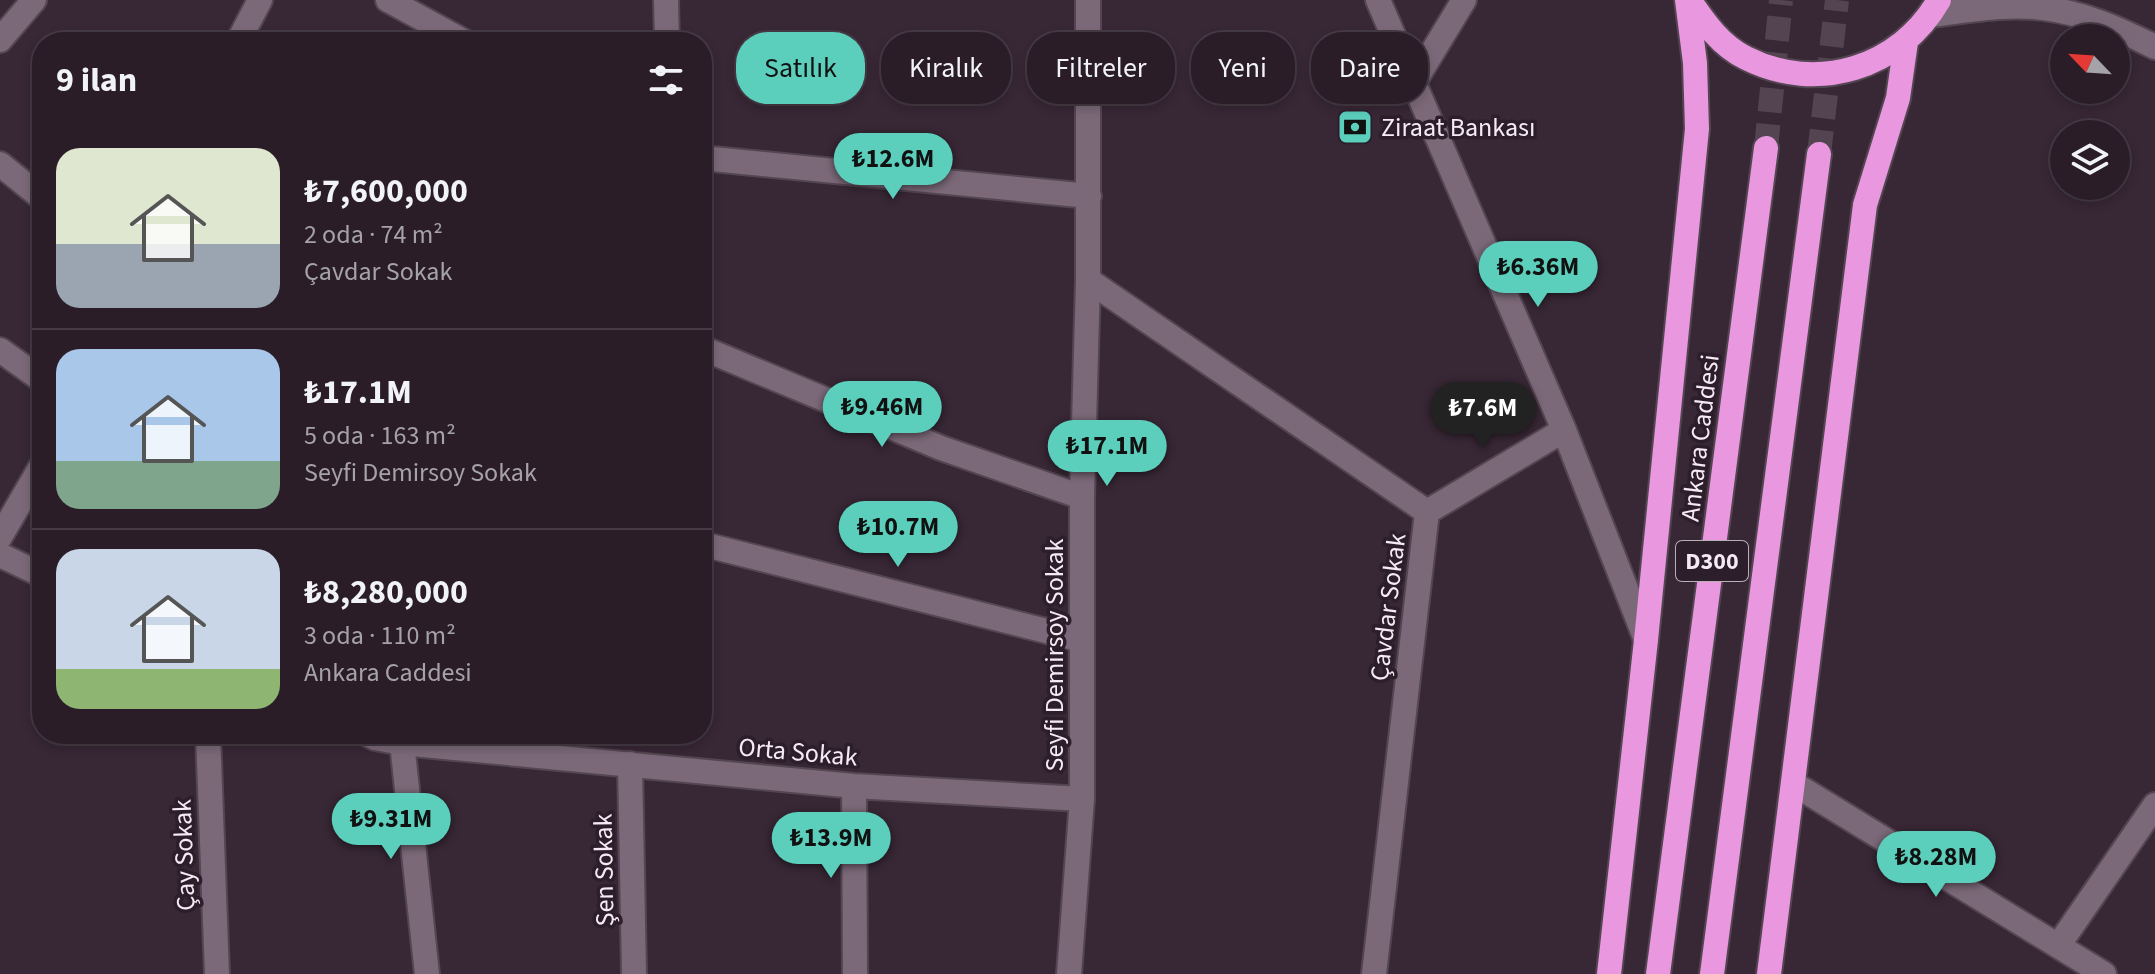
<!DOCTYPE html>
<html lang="tr">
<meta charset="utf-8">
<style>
body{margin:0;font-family:"Source Sans 3",sans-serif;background:#362a34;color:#f1f3f6;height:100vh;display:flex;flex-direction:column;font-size:30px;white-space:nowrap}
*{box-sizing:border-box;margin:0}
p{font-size:26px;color:#a5a2a8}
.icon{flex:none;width:44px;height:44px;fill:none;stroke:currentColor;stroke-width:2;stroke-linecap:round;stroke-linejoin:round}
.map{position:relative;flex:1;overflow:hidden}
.drawer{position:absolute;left:32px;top:32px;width:680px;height:712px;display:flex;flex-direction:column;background:#2a1d28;border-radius:32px;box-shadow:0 4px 12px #0003,0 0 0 2px #463b45}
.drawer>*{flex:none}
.hud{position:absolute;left:736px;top:32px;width:760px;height:72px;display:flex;gap:16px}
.needle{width:52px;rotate:295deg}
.tools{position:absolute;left:2050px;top:24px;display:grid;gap:16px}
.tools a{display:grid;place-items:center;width:80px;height:80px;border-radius:50%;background:#2a1d28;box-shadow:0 4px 12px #0003,0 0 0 2px #463b45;font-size:40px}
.price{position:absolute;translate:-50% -68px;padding:0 18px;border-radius:28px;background:#5bcebc;color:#111;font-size:26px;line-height:52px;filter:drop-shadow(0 2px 4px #0008)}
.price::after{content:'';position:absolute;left:50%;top:48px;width:24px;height:18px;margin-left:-12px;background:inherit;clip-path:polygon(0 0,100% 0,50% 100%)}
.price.current{background:#222;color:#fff}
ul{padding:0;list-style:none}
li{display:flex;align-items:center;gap:24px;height:200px;padding:0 24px}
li+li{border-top:2px solid #463b45}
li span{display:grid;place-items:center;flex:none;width:224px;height:160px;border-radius:24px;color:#555}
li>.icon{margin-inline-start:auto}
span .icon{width:96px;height:96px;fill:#fffc;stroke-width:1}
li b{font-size:34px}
h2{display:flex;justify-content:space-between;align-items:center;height:96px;padding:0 24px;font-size:34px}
.chip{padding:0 28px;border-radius:32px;background:#2a1d28;box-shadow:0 4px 12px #0003,0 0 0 2px #463b45;font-size:28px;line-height:72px}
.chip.current{background:#5bcebc;color:#111}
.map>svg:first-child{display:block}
</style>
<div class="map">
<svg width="2155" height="974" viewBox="0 0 2155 974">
<rect width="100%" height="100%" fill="#382735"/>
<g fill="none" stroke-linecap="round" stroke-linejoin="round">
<path stroke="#544452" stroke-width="24" stroke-dasharray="24 12" stroke-linecap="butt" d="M1766 148 1781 0
M1819 154 1837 0"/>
<defs>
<path id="street" d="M388 0 465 42
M666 0 667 42
M1378 0 1564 430 1646 640
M238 42 260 0
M1413 84 1464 0
M702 158 1089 196
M0 164 42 198
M1088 280 1427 512 1374 974
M702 348 941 448 1082 497
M0 350 42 380
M1427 512 1564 430
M0 537 42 465
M702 544 1082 640
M0 555 42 575
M208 734 217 974
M367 734 375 738 402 743 854 786 1082 799
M402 743 427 974
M630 764 634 974
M1794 784 2104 974
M854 786 855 974
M2058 946 2155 805"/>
<path id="secondary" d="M1930 15C1967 11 2006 3 2043 8 2084 13 2119 29 2155 47
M0 40 34 0
M1069 974 1082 799V497L1088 280V0"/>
<path id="highway" d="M1690 1C1705 23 1721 46 1746 58 1817 94 1900 68 1939 0
M1609 974 1646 640 1697 129 1695 63 1687 0
M1658 974 1766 148
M1712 974 1819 154
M1769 974 1865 205 1898 98 1906 42"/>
</defs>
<use href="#street" stroke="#534551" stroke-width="28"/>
<use href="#secondary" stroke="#534551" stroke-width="28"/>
<use href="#highway" stroke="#534551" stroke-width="28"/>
<use href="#street" stroke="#7b6878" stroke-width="24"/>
<use href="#secondary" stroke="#7b6878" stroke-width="24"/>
<use href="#highway" stroke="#e997de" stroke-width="24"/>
</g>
<defs>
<symbol id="bank-square" viewBox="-11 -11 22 22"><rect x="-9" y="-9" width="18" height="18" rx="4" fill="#5bcebc" stroke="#2d1e2b"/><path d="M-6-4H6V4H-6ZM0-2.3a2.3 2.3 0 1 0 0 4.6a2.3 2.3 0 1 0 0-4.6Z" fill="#111"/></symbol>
</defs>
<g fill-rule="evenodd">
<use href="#bank-square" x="1335" y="107" width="40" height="40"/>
</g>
<g text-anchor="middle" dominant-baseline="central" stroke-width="7" stroke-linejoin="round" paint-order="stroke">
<rect fill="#2d1e2b" stroke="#baaeb8" stroke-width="2" x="1676" y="541" width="72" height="40" rx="6"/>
<g font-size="24" font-weight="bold" fill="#f6ebf4">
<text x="1712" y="561">D300</text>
</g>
<g font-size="26" fill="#f6ebf4" stroke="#2d1e2b" text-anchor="start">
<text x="1381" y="127">Ziraat Bankası</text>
</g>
<g font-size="26" fill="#f6ebf4" stroke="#2d1e2b">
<text transform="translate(1700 438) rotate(-83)">Ankara Caddesi</text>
<text transform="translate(1388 607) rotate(-83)">Çavdar Sokak</text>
<text transform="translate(1054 655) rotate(-90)">Seyfi Demirsoy Sokak</text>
<text transform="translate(798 752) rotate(5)">Orta Sokak</text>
<text transform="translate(184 855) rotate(-92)">Çay Sokak</text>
<text transform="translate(604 870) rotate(-91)">Şen Sokak</text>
</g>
</g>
</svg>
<div class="tools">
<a><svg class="needle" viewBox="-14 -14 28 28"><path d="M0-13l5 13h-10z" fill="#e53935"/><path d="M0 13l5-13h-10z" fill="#a5a2a8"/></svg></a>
<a><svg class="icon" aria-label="layers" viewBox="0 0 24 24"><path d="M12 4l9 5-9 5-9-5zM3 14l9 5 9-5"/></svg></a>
</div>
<b class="price" style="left:893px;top:201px">₺12.6M</b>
<b class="price" style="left:1538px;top:309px">₺6.36M</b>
<b class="price" style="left:882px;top:449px">₺9.46M</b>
<b class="price current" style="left:1483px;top:450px">₺7.6M</b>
<b class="price" style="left:1107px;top:488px">₺17.1M</b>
<b class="price" style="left:898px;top:569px">₺10.7M</b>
<b class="price" style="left:391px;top:861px">₺9.31M</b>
<b class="price" style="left:831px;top:880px">₺13.9M</b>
<b class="price" style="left:1936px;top:899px">₺8.28M</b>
<div class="hud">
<a class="chip current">Satılık</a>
<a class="chip">Kiralık</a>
<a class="chip">Filtreler</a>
<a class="chip">Yeni</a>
<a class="chip">Daire</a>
</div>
<section class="drawer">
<h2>9 ilan<svg class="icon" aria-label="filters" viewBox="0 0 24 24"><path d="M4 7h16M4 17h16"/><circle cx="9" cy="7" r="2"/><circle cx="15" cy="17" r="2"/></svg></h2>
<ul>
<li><span style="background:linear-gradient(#dfe7d0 60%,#9aa5b1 0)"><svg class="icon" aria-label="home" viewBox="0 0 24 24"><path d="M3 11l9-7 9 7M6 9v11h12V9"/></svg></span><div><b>₺7,600,000</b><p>2 oda · 74 m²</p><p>Çavdar Sokak</p></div></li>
<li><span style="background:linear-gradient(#a9c7e8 70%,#7fa58c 0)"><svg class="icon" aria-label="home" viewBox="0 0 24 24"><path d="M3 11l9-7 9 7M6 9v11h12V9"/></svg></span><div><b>₺17.1M</b><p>5 oda · 163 m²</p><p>Seyfi Demirsoy Sokak</p></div></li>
<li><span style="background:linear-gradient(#c9d6e8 75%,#8fb573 0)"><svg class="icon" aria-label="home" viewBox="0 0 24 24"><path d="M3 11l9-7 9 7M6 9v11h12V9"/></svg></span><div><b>₺8,280,000</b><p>3 oda · 110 m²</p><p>Ankara Caddesi</p></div></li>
</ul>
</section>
</div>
